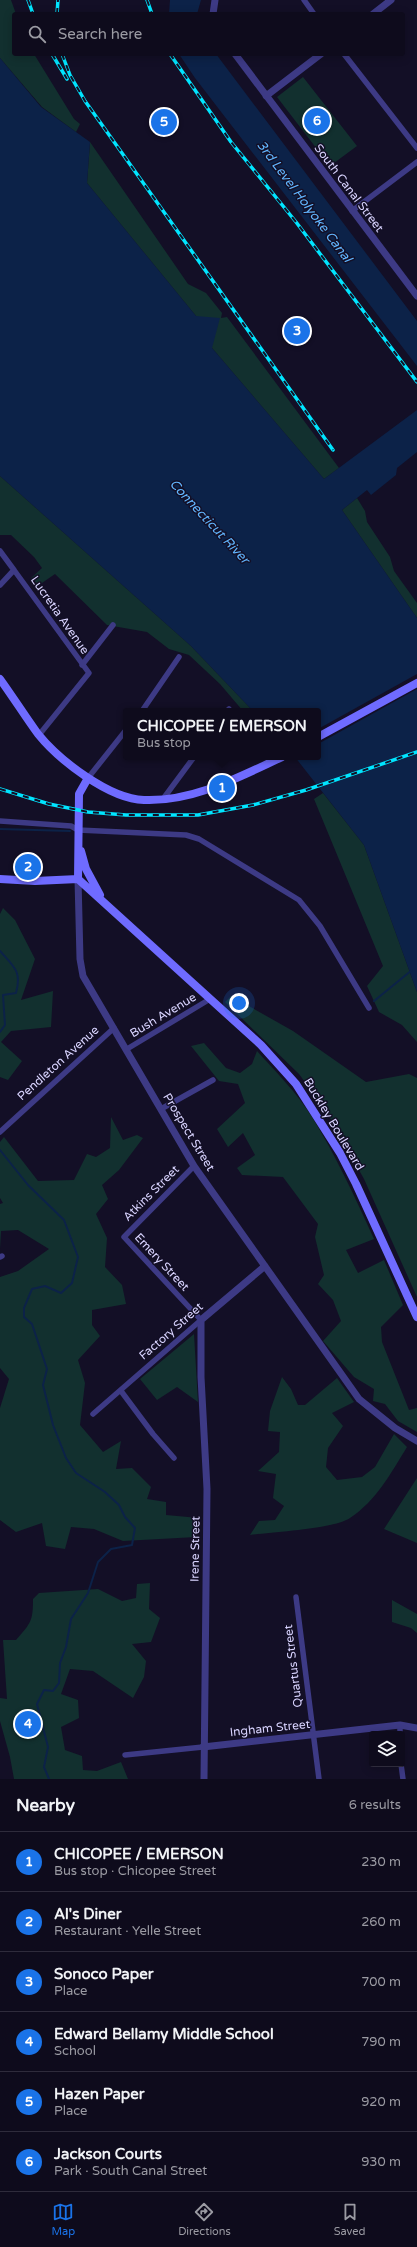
<!DOCTYPE html>
<html lang="en">
<head>
<meta charset="utf-8">
<style>
  :root { --surface:#0e0b1c; --page:#1c1929; --text:#f1f3f6; --muted:#9b9ba3; --line:#2e2b3b; --accent:#1a73e8 }
  body { margin:0; font-family:"Varela Round",sans-serif; background:var(--page); color:var(--text) }
  .controls { position:absolute; right:12px; bottom:12px; display:grid; overflow:hidden; border-radius:4px; box-shadow:0 2px 10px #0003 }
  .controls button { width:36px; height:36px; display:grid; place-items:center; padding:0; border:0; border-bottom:1px solid var(--line); background:var(--surface); color:var(--text); font:20px sans-serif }
  .you { position:absolute; left:239px; top:1003px; width:14px; height:14px; margin:-10px; border:3px solid #fff; border-radius:50%; background:#1a73e8; box-shadow:0 0 0 6px #1a73e833 }
  .badge { display:grid; place-items:center; width:26px; height:26px; border-radius:50%; background:var(--accent); color:#fff; font-size:13px; font-weight:700 }
  .pin { position:absolute; translate:-50% -50%; border:2px solid #fff; box-shadow:0 1px 4px #0006 }
  .popup { position:absolute; left:123px; top:708px; width:198px; height:52px; box-sizing:border-box; display:grid; place-content:center; border-radius:4px; background:var(--surface); filter:drop-shadow(0 1px 3px #0005); font-size:13px; white-space:nowrap; color:var(--muted) }
  .popup b { font-size:15px; color:var(--text) }
  .popup::after { content:''; position:absolute; left:50%; top:100%; margin-left:-8px; border:8px solid transparent; border-top-color:var(--surface) }
  .list { margin:0; padding:0; list-style:none }
  h2 { display:flex; justify-content:space-between; align-items:center; height:52px; margin:0; padding:0 16px; font-size:17px }
  h2 small { font-size:13px; font-weight:400; color:var(--muted) }
  .list li { display:grid; grid-template-columns:26px 1fr auto; gap:12px; align-items:center; box-sizing:border-box; height:60px; padding:0 16px; border-top:1px solid var(--line) }
  .list b { display:block; font-size:15px; white-space:nowrap }
  .list p { margin:0; font-size:13px; white-space:nowrap; color:var(--muted) }
  .list em { font-size:13px; font-style:normal; color:var(--muted) }
  .icon { flex:none; width:22px; height:22px; fill:none; stroke:currentColor; stroke-width:2; stroke-linecap:round; stroke-linejoin:round }
  .map { position:relative; flex:none; width:417px; height:1779px; overflow:hidden }
  .search { position:absolute; background:var(--surface); box-shadow:0 2px 10px #0003; left:12px; right:12px; top:12px; height:44px; display:flex; align-items:center; gap:10px; box-sizing:border-box; padding:0 14px; border-radius:4px; color:var(--muted); font-size:15px }
  .sheet { height:412px; background:var(--surface) }
  nav { display:flex; justify-content:space-around; align-items:center; box-sizing:border-box; height:56px; border-top:1px solid var(--line); background:var(--surface); font-size:11px; color:var(--muted) }
  nav a { display:grid; justify-items:center; gap:2px }
  nav .on { color:var(--accent) }
  .map>svg:first-child { display:block }
  .green { fill:#12302f }
  .water { fill:#0c2248 }
  .pier { fill:#130f26 }
  .lines { fill:none; stroke-linecap:round; stroke-linejoin:round }
  .stream { stroke:#0c2248; stroke-width:2 }
  .minor { stroke:#3d3a85; stroke-width:5.5 }
  .tertiary { stroke:#3d3a85; stroke-width:7 }
  .secondary { stroke:#6f6bff; stroke-width:8 }
  .rail-casing { stroke:#00e5ff; stroke-width:3.5 }
  .rail { stroke:#130f26; stroke-width:2; stroke-dasharray:6; stroke-linecap:butt }
  .labels { text-anchor:middle; stroke-width:3; stroke-linejoin:round; paint-order:stroke }
  .street-label { font-size:12px; fill:#d9d4ff; stroke:#130f26 }
  .water-label { font-size:13px; font-style:italic; fill:#62b6ff; stroke:#130f26 }
</style>
</head>
<body>
<div class="map">
<svg width="417" height="1779" viewBox="0 0 417 1779">
  <rect width="100%" height="100%" fill="#130f26"/>
  <!-- green -->
  <path class="green" d="M0,0H11L16,14H14V54H34L74,119L80,124L76,132L42,107L0,58Z
    M303,77L357,146L330,166L277,97Z
    M90,142L188,284L206,293L222,313L221,318L227,317L339,468L324,479L212,348L196,316L87,183Z
    M0,476L191,646L253,711H243L220,684L189,655L169,649L147,632L107,625L55,574L39,585L31,578L42,568L34,557L11,535H0Z
    M357,498L365,511L367,522L390,557L394,571L417,603V618L342,510Z
    M323,793L364,845L417,992V1042L402,1025L379,1012L367,986L383,966L314,799Z
    M3,908L15,920L35,959L21,1000L53,991L51,1027L11,1031L1,1042L22,1061L8,1080L0,1077V914Z
    M231,996L293,1031L366,1082L409,1074L417,1078V1297L364,1179L325,1109L299,1074L225,1002Z
    M204,1043L226,1068L240,1073L252,1064L257,1051C276,1072 297,1093 312,1117C336,1156 355,1197 374,1239L346,1250L358,1273L384,1260L403,1305L381,1327L382,1342L409,1410L417,1408V1432L398,1421L385,1404L373,1401L374,1389L354,1377L323,1341L341,1321L333,1300L318,1284L324,1275L315,1237L318,1224L283,1177L242,1175L237,1168L255,1155L243,1133L228,1147L217,1129L245,1103L238,1084L219,1081L191,1046Z
    M111,1117L123,1140L137,1135L143,1138L119,1170L102,1185L108,1199L96,1214L107,1238L105,1267L122,1285L126,1304L92,1310V1325L100,1336L78,1360L85,1383L80,1425L103,1452L121,1441L116,1469L132,1468L151,1487L147,1499L166,1502V1515L199,1518L196,1537L123,1541L94,1529L71,1527L65,1549L46,1546L42,1523L16,1532L0,1520V1408L9,1379L0,1368V1277L18,1271L49,1249L18,1230L1,1231L0,1249V1204L3,1203L0,1198V1142L4,1137L38,1181L74,1180L87,1154L96,1157L110,1148Z
    M194,1334L198,1402L177,1387L157,1400L140,1379Z
    M282,1377L291,1389L298,1405H305L337,1378L354,1402L332,1413L343,1426L328,1448L326,1467L337,1480L362,1477L375,1467L394,1434L407,1447C391,1473 376,1501 350,1518C334,1529 272,1532 250,1535L259,1521L275,1520L284,1506L273,1498L276,1474L258,1471L279,1452L280,1432L268,1431L270,1411Z
    M417,1478V1543L384,1529Z
    M150,1583L149,1609L160,1618L151,1642L132,1644L146,1661L144,1677L133,1698L93,1671L70,1669L61,1694L78,1700L79,1718L61,1727L65,1750L82,1756L83,1770L97,1771L121,1762L128,1779H14L10,1757L0,1721V1698L7,1699L3,1640H16C31,1623 33,1621 33,1599L39,1593L98,1589L122,1601L136,1598L137,1584Z
    M392,1600L417,1614V1633L411,1628L392,1622Z"/>
  <!-- water -->
  <path class="water" d="M170,0H201L197,14H169Z
    M179,54H216L417,321V366L195,78Z
    M0,58L41,107L90,142L87,183L196,316L220,318L212,348L324,479L417,410V452L397,468L396,475L371,495L367,490L342,510L417,618V992L364,845L295,757H318V711H253L191,646L0,476Z"/>
  <!-- pier -->
  <path class="pier" d="M417,674V689L318,744V729Z"/>
  <g class="lines">
    <!-- stream -->
    <path class="stream" d="M0,829L70,831
      M0,951C14,967 22,971 16,993L3,995L5,1025L0,1032
      M374,1001L412,970
      M0,1150L28,1185L64,1220L78,1257L72,1283L61,1293L45,1286L32,1289L24,1308V1317L32,1324L47,1369L43,1385L53,1425L66,1458L76,1473L105,1492L119,1505L125,1517L135,1528L132,1545L111,1549L98,1562L88,1593L71,1619L66,1647L60,1663L59,1683L53,1691L44,1690L37,1704L48,1747L44,1767L49,1779"/>
    <!-- minor -->
    <path class="minor" d="M304,0L314,14
      M344,54L417,148
      M352,211L417,162
      M0,551L14,570L0,585
      M14,570L89,673L39,735
      M82,665L113,625
      M142,711L179,657
      M227,711L229,709
      M88,778L126,730
      M163,799L194,757
      M0,821L71,826L78,830L186,835L199,839L299,900L320,926L369,1008
      M127,1049L210,999
      M161,1109L213,1080
      M0,1132L114,1028
      M0,1257L2,1256
      M121,1391L153,1434L174,1458
      M93,1414L201,1320L124,1237L194,1166
      M296,1597L319,1779
      M400,1725V1734
      M125,1755L203,1747
      M401,1764L403,1779"/>
    <!-- tertiary -->
    <path class="tertiary" d="M213,14L215,0
      M373,14L391,0
      M235,54L417,296
      M266,96L321,54
      M78,879L80,959L83,976L194,1166L359,1399L395,1428L417,1441
      M203,1747L400,1725L417,1728
      M204,1779L207,1489L201,1377V1320L265,1266"/>
    <!-- secondary -->
    <path class="secondary" d="M0,679C13,697 25,716 38,734C59,760 109,799 144,800C193,802 239,777 282,757
      M318,737L417,683
      M81,851L86,869L100,895
      M0,879L35,881L78,879
      M78,879L261,1045L296,1084L340,1153L356,1184L417,1317
      M78,879L79,794L88,778"/>
    <defs>
      <path id="rail" d="M28,0L33,14
        M147,0L152,14
        M57,14L58,0
        M52,54L67,79
        M62,54L70,75L85,101L333,450
        M170,54L231,142L296,222L417,382
        M0,789L49,804L88,812L126,815H198L253,805L306,790L417,752"/>
    </defs>
    <!-- rail casing -->
    <use href="#rail" class="rail-casing"/>
    <!-- rail -->
    <use href="#rail" class="rail"/>
  </g>
  <g class="labels">
    <!-- street labels -->
    <g class="street-label">
      <text transform="translate(349 188) rotate(53)" y="4">South Canal Street</text>
      <text transform="translate(60 615) rotate(55)" y="4">Lucretia Avenue</text>
      <text transform="translate(163 1015) rotate(-31)" y="4">Bush Avenue</text>
      <text transform="translate(58 1063) rotate(-42)" y="4">Pendleton Avenue</text>
      <text transform="translate(334 1124) rotate(59)" y="4">Buckley Boulevard</text>
      <text transform="translate(189 1132) rotate(59)" y="4">Prospect Street</text>
      <text transform="translate(151 1193) rotate(-45)" y="4">Atkins Street</text>
      <text transform="translate(162 1262) rotate(47)" y="4">Emery Street</text>
      <text transform="translate(171 1331) rotate(-41)" y="4">Factory Street</text>
      <text transform="translate(195 1549) rotate(-89)" y="4">Irene Street</text>
      <text transform="translate(293 1666) rotate(-97)" y="4">Quartus Street</text>
      <text transform="translate(270 1728) rotate(-6)" y="4">Ingham Street</text>
    </g>
    <!-- water labels -->
    <g class="water-label">
      <text transform="translate(305 201) rotate(53)" y="5">3rd Level Holyoke Canal</text>
      <text transform="translate(210 521) rotate(47)" y="5">Connecticut River</text>
    </g>
  </g>
</svg>
<div class="controls">
<button><svg class="icon" aria-label="layers" viewBox="0 0 24 24"><path d="M12 4l9 5-9 5-9-5zM3 14l9 5 9-5"/></svg></button>
</div>
<div class="you"></div>
<div class="pin badge" style="left:222px;top:788px">1</div>
<div class="popup"><b>CHICOPEE / EMERSON</b>Bus stop</div>
<div class="pin badge" style="left:28px;top:867px">2</div>
<div class="pin badge" style="left:297px;top:331px">3</div>
<div class="pin badge" style="left:28px;top:1724px">4</div>
<div class="pin badge" style="left:164px;top:122px">5</div>
<div class="pin badge" style="left:317px;top:121px">6</div>
<div class="search"><svg class="icon" aria-label="search" viewBox="0 0 24 24"><circle cx="10" cy="10" r="6"/><path d="M15 15l6 6"/></svg>Search here</div>
</div>
<section class="sheet">
<h2>Nearby<small>6 results</small></h2>
<ul class="list">
<li><span class="badge">1</span><div><b>CHICOPEE / EMERSON</b><p>Bus stop · Chicopee Street</p></div><em>230 m</em></li>
<li><span class="badge">2</span><div><b>Al's Diner</b><p>Restaurant · Yelle Street</p></div><em>260 m</em></li>
<li><span class="badge">3</span><div><b>Sonoco Paper</b><p>Place</p></div><em>700 m</em></li>
<li><span class="badge">4</span><div><b>Edward Bellamy Middle School</b><p>School</p></div><em>790 m</em></li>
<li><span class="badge">5</span><div><b>Hazen Paper</b><p>Place</p></div><em>920 m</em></li>
<li><span class="badge">6</span><div><b>Jackson Courts</b><p>Park · South Canal Street</p></div><em>930 m</em></li>
</ul>
</section>
<nav>
<a class="on"><svg class="icon" aria-label="map" viewBox="0 0 24 24"><path d="M3 6l6-2 6 2 6-2v14l-6 2-6-2-6 2zM9 4v14M15 6v14"/></svg>Map</a>
<a><svg class="icon" aria-label="directions" viewBox="0 0 24 24"><path d="M12 3l9 9-9 9-9-9zM9 14v-3h6M13 9l2 2-2 2"/></svg>Directions</a>
<a><svg class="icon" aria-label="saved" viewBox="0 0 24 24"><path d="M7 4h10v16l-5-4-5 4z"/></svg>Saved</a>
</nav>
</body>
</html>
